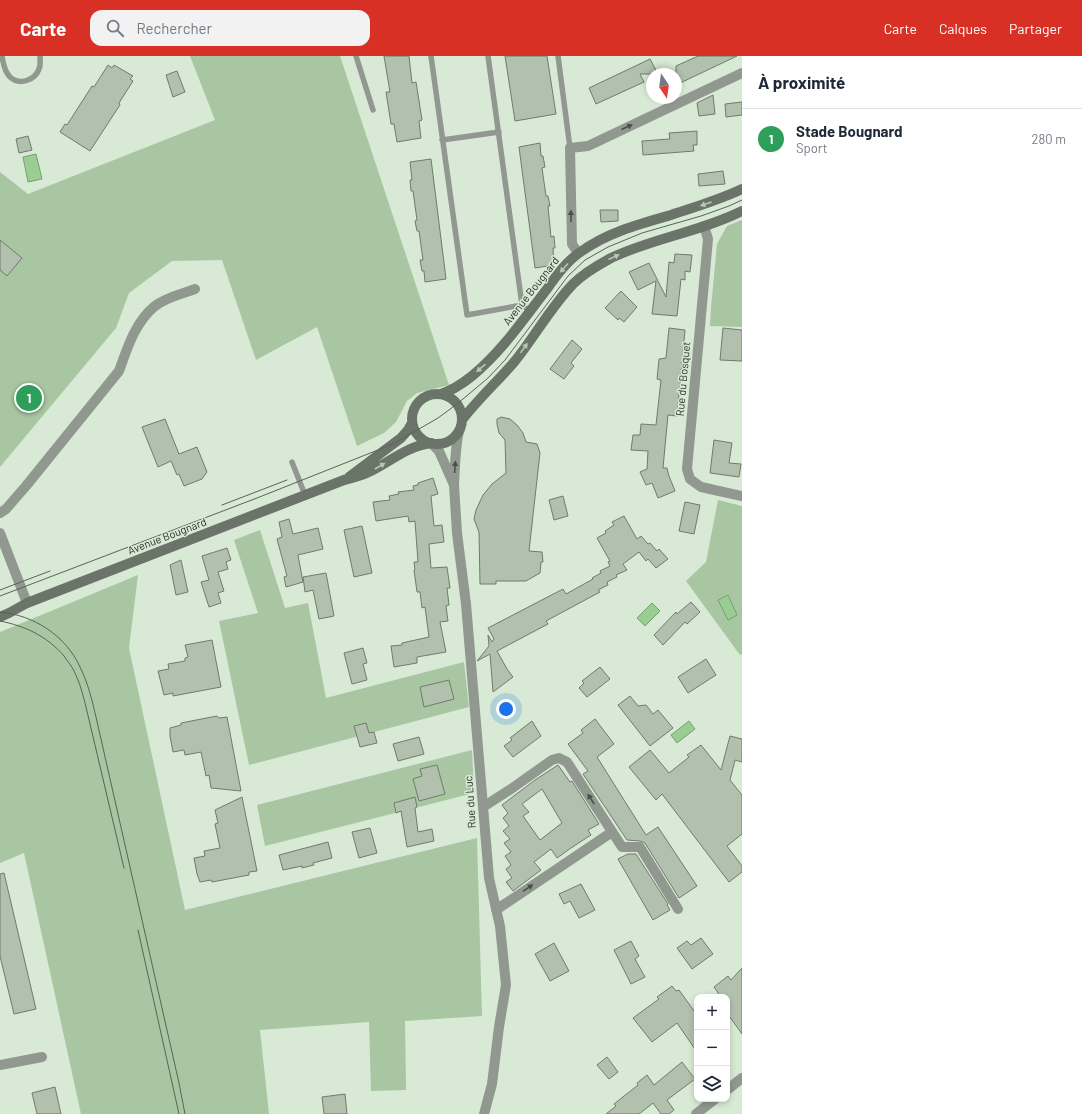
<!DOCTYPE html>
<html lang="fr">
<head>
<meta charset="utf-8">
<style>
  :root { --surface:#fff; --page:#f2f2f3; --text:#1f2937; --muted:#747a83; --line:#e0e1e3; --accent:#d93025 }
  body { margin:0; font-family:Barlow,sans-serif; background:var(--page); color:var(--text) }
  .controls { position:absolute; right:12px; bottom:12px; display:grid; overflow:hidden; border-radius:8px; box-shadow:0 2px 6px #0003 }
  .controls button { width:36px; height:36px; display:grid; place-items:center; padding:0; border:0; border-bottom:1px solid var(--line); background:var(--surface); color:var(--text); font:20px sans-serif }
  .compass { position:absolute; left:646px; top:12px; width:36px; height:36px; border-radius:50%; background:var(--surface); box-shadow:0 2px 6px #0003; rotate:167deg }
  .you { position:absolute; left:506px; top:653px; width:14px; height:14px; margin:-10px; border:3px solid #fff; border-radius:50%; background:#1a73e8; box-shadow:0 0 0 6px #1a73e833 }
  .badge { display:grid; place-items:center; width:26px; height:26px; border-radius:50%; background:var(--accent); color:#fff; font-size:13px; font-weight:700 }
  .pin { position:absolute; translate:-50% -50%; border:2px solid #fff; box-shadow:0 1px 4px #0006 }
  .list { margin:0; padding:0; list-style:none }
  h2 { display:flex; justify-content:space-between; align-items:center; height:52px; margin:0; padding:0 16px; font-size:17px }
  h2 small { font-size:13px; font-weight:400; color:var(--muted) }
  .list li { display:grid; grid-template-columns:26px 1fr auto; gap:12px; align-items:center; box-sizing:border-box; height:60px; padding:0 16px; border-top:1px solid var(--line) }
  .list b { display:block; font-size:15px; white-space:nowrap }
  .list p { margin:0; font-size:13px; white-space:nowrap; color:var(--muted) }
  .list em { font-size:13px; font-style:normal; color:var(--muted) }
  .icon { flex:none; width:22px; height:22px; fill:none; stroke:currentColor; stroke-width:2; stroke-linecap:round; stroke-linejoin:round }
  .map { position:relative; flex:none; width:742px; height:1058px; overflow:hidden }
  header { display:flex; align-items:center; gap:24px; box-sizing:border-box; height:56px; padding:0 20px; background:var(--accent); color:#fff }
  header strong { font-size:19px }
  nav { display:flex; gap:22px; margin-inline-start:auto; font-size:14px }
  .search { width:280px; height:36px; background:var(--page); display:flex; align-items:center; gap:10px; box-sizing:border-box; padding:0 14px; border-radius:12px; color:var(--muted); font-size:15px }
  main { display:flex }
  aside { flex:1; background:var(--surface) }
  .map>svg:first-child { display:block }
  .green { fill:#a8c6a2 }
  .water { fill:#9acd92; stroke:#799e73 }
  .building { fill:#b1c1ae; stroke:#6e7d6b; fill-rule:evenodd }
  .lines { fill:none; stroke-linecap:round; stroke-linejoin:round }
  .service { stroke:#919890; stroke-width:5.5 }
  .minor { stroke:#919890; stroke-width:10 }
  .secondary { stroke:#6a7469; stroke-width:10 }
  .tram { stroke:#5a6358; stroke-width:1 }
  .oneway { fill:#4a5049 }
  .oneway2 { fill:#b7c6b5 }
  .labels { text-anchor:middle; stroke-width:3; stroke-linejoin:round; paint-order:stroke }
  .street-label { font-size:11px; fill:#2b312a; stroke:#d8e9d5 }
</style>
</head>
<body>
<header>
<strong>Carte</strong>
<div class="search"><svg class="icon" aria-label="search" viewBox="0 0 24 24"><circle cx="10" cy="10" r="6"/><path d="M15 15l6 6"/></svg>Rechercher</div>
<nav><a>Carte</a><a>Calques</a><a>Partager</a></nav>
</header>
<main>
<div class="map">
<svg width="742" height="1058" viewBox="0 0 742 1058">
  <rect width="100%" height="100%" fill="#d8e9d5"/>
  <!-- green -->
  <path class="green" d="M190,0H340L449,329L417,337L407,345L396,366L384,377L357,390L317,271L256,304L222,204L172,205L129,237L116,272L0,411V116L28,138L215,64Z
    M742,164V271L710,270L711,252L717,188L727,170Z
    M718,444L742,450V598L740,599L686,525L706,506Z
    M260,474L285,552L308,547L326,642L464,606L469,651L249,709L219,565L258,557L234,484Z
    M138,519L129,592L185,854L477,782L482,960L405,965L406,1034L371,1035L369,966L260,974L269,1058H81L24,797L0,807V576Z
    M472,694L474,737L265,790L257,749Z"/>
  <!-- water -->
  <path class="water" d="M36,98L42,123L28,126L23,101Z
    M728,539L737,559L728,564L718,544Z
    M652,547L660,555L645,570L637,562Z
    M689,665L695,673L677,687L671,679Z"/>
  <!-- building -->
  <path class="building" d="M384,0H409L412,27L416,26L422,64L419,65L421,82L397,86L394,68H391L386,36H390Z
    M505,0H547L556,58L515,65Z
    M698,0H737L676,29V10Z
    M650,3L658,18H640L644,26L596,48L589,32Z
    M108,9L112,12L114,9L133,20L130,23L133,25L119,47L120,49L114,58L90,95L60,76L65,68L67,69L92,30L94,31Z
    M177,15L185,36L173,41L166,19Z
    M713,39L715,58L699,60L697,47Z
    M742,46V59L726,61L725,48Z
    M697,75V89H693L694,95L643,99L642,85L670,83L669,77Z
    M28,80L32,94L19,97L16,83Z
    M540,87L541,100H543L545,111L542,112L546,140H548L550,150H548L551,181L554,180L555,192H553L554,209L535,212L519,91Z
    M431,103L446,223L425,226L424,215H422L420,204H423L419,175H417L415,165L417,164L413,135H411L410,124H412L410,106Z
    M723,115L725,128L699,130L698,118Z
    M600,154H618V165L601,166Z
    M0,184L22,202L7,220L0,214Z
    M675,198L692,199L690,216L685,215V224L681,223L677,260L652,258L656,225L638,234L629,216L649,207L666,241L669,206L674,207Z
    M621,235L637,251L624,266L619,262L618,264L605,252Z
    M669,272L685,274L677,360L668,359L663,412H667L669,420L675,435L658,442L652,427L646,429L640,416L647,413L648,395L631,394L633,379H640L641,368L656,369L661,324L657,323L659,303L666,302Z
    M723,272L742,274V305L720,304Z
    M572,284L582,293L571,307L574,310L564,323L550,313Z
    M501,361L510,363L517,369L523,377L526,386L537,388L540,397L529,495L542,496L543,506H541L540,517L526,525H496V528H480L479,476L474,463L476,454L483,439L492,428L506,417L505,384L499,377L497,368V363Z
    M165,363L179,398L197,391L207,416L202,423L184,430L179,418L177,419L171,405L158,411L142,371Z
    M714,384L732,387L729,407L741,408L739,421L710,417Z
    M433,422L438,438L431,440L434,470L442,469L444,486L429,488L431,512L447,511L450,532H447L449,549L446,550L448,565L440,566L446,596L417,601V607L394,611L391,590L402,589V587L429,581L425,551L422,552L420,536H417L414,514H415L414,506H418L415,465L409,466L408,460L376,465L373,446L390,444L389,440L399,438L398,436L414,434L413,430L418,429V427Z
    M563,440L568,460L554,464L549,444Z
    M685,446L700,449L694,478L679,475Z
    M624,460L637,483L641,480L648,488L650,487L657,495L659,493L668,503L656,512L648,503L646,505L639,496L623,508L627,514L616,519L617,521L607,526L608,529L598,534L600,536L546,565L548,568L497,595L507,613L513,621L493,636L490,598L477,605L489,590L488,579L492,586L494,583L488,572L563,533L566,538L593,523L592,522L601,517L600,515L610,510L608,506L610,505L597,482L606,477L605,475L614,469L612,466Z
    M289,463L293,478L318,472L323,493L298,499L303,526L286,531L284,521L287,520L277,483L282,481L279,466Z
    M362,470L372,517L354,521L344,474Z
    M227,492L231,504L226,506L228,513L218,516L224,535L218,537L221,547L209,551L201,526L209,524L202,500Z
    M181,504L188,536L176,539L170,509Z
    M326,517L334,560L319,563L313,534L305,536L303,521Z
    M691,546L700,556L687,568L685,566L663,589L654,579L676,556L677,558Z
    M212,584L221,631L173,640V637L164,639L158,615L169,613L168,608L185,605V602L188,601L185,589Z
    M363,592L367,607L363,608L367,624L352,628L344,597Z
    M706,603L716,619L688,637L678,621Z
    M600,611L610,623L587,641L579,632L584,627L582,625Z
    M449,624L454,643L424,651L420,631Z
    M630,640L638,650L646,649L653,658L658,654L673,672L650,690L618,649Z
    M217,660L219,662L227,661L241,735L211,732L209,719L206,720L201,696L185,699L184,694L173,696L170,680V672L181,669V667Z
    M595,663L614,688L597,701L646,779L658,771L697,830L679,842L645,787L640,785L627,784L583,718L588,715L568,688L583,677L581,674Z
    M532,665L541,680L513,701L504,690L512,684L510,682Z
    M366,667L369,677L374,676L377,687L360,691L354,670Z
    M730,680L742,683V706L735,704L730,724L742,739V778L727,790L742,810V816L729,826L662,738L656,744L629,711L650,694L669,717L689,701L687,699L701,689L721,714Z
    M419,681L424,698L398,705L393,688Z
    M437,709L445,738L419,745L413,723L422,720L420,713Z
    M558,709L570,726L572,725L599,768L588,774L591,779L571,792L557,802L551,793L534,806L541,814L513,835L506,826L512,822L506,813L511,809L505,800L511,796L504,787L510,783L503,775L509,770L503,762L508,757L502,749L535,724ZM542,733L562,767L540,784L523,760L529,756L522,748Z
    M242,741L257,815L249,816V819L212,826L211,824L200,826L197,818L194,802L205,800L204,795L220,792L215,768L218,767L215,754Z
    M415,741L417,751L415,752L418,776L432,773L434,785L407,791L401,755L396,757L394,747Z
    M370,772L377,797L359,802L352,776Z
    M328,786L332,802L313,807L314,809L302,812V810L283,814L279,799Z
    M628,798H636L668,848L667,849L670,854L653,864L618,803Z
    M4,817L36,953L14,958L0,900V818Z
    M581,828L595,854L579,862L570,845L564,848L559,838Z
    M701,882L713,898L692,913L677,892L687,885L691,889Z
    M631,885L639,900L635,903L645,921L631,928L614,894Z
    M554,887L569,915L550,925L535,898Z
    M742,912V978L727,957V941H721L714,931L728,920L731,924Z
    M672,930L676,935L679,934L697,959V996L677,967L652,986L633,962L659,943L657,941Z
    M607,1001L618,1016L609,1023L597,1009Z
    M682,1006L695,1023L667,1044L674,1054L669,1058H661L653,1047L639,1058H606L616,1050L614,1048L638,1029L637,1027L647,1019L654,1029Z
    M55,1031L61,1058H37L32,1037Z
    M345,1038L347,1058H324L322,1041Z"/>
  <g class="lines">
    <!-- service -->
    <path class="service" d="M2,0C3,7 5,16 10,21C20,30 35,24 39,13C41,9 40,4 40,0
      M356,0L373,54
      M431,0L467,259L522,249
      M488,0L522,249L530,255
      M558,0L570,92
      M442,84L499,76
      M292,406L305,439"/>
    <!-- minor -->
    <path class="minor" d="M704,170L708,183L687,413L690,423L701,431L742,440
      M578,197L572,188L570,92L588,90L742,17
      M431,387L439,395L454,429C455,411 455,392 459,375
      M454,429L457,477L466,548L489,822L500,870L506,929L499,971L492,1028L484,1058
      M0,457L6,453L26,430L119,315C127,293 135,266 155,250C166,241 182,238 195,233
      M0,477L27,547
      M483,751L511,733L552,704L559,702L567,706L622,791H640L678,853
      M496,854L612,776
      M0,1009L42,1001
      M727,1034L742,1022
      M696,1058L715,1043"/>
    <!-- secondary -->
    <path class="secondary" d="M441,338C453,334 462,328 472,320C502,295 523,264 547,233C556,220 566,206 579,197C606,177 639,168 671,159C695,151 719,144 742,133
      M412 363a25 25 0 1 1 50 0a25 25 0 1 1-50 0Z
      M462,364C478,343 498,325 515,305C535,280 551,251 573,228C584,217 598,209 611,202C653,182 700,176 742,155
      M349,421L401,382L408,374L412,367
      M0,561L9,557L27,547L344,424C353,422 362,420 371,415C391,405 408,390 431,387"/>
    <!-- tram -->
    <path class="tram" d="M222,449L287,424
      M0,534L50,515
      M0,540L257,442L393,388L438,362L457,348L488,322L505,304L568,220L585,204L608,191L642,177L701,160L729,150L742,144
      M0,556C34,559 66,580 80,611C88,627 92,644 96,661L179,1027L185,1058
      M0,565C25,570 47,580 64,600C67,605 72,610 74,615C80,627 83,639 86,651L124,812
      M138,874L179,1058"/>
  </g>
  <!-- one-way arrows -->
  <defs><path id="oneway-solid" d="M-6-.8H1V-3.2L6.5 0L1 3.2V.8H-6Z"/></defs>
  <g class="oneway">
    <use href="#oneway-solid" transform="translate(627 71) rotate(-25)"/>
    <use href="#oneway-solid" transform="translate(571 160) rotate(-91)"/>
    <use href="#oneway-solid" transform="translate(455 411) rotate(-86)"/>
    <use href="#oneway-solid" transform="translate(591 743) rotate(-123)"/>
    <use href="#oneway-solid" transform="translate(528 832) rotate(-34)"/>
  </g>
  <g class="oneway2">
    <use href="#oneway-solid" transform="translate(706 148) rotate(161)"/>
    <use href="#oneway-solid" transform="translate(614 201) rotate(-24)"/>
    <use href="#oneway-solid" transform="translate(564 212) rotate(132)"/>
    <use href="#oneway-solid" transform="translate(524 292) rotate(-54)"/>
    <use href="#oneway-solid" transform="translate(481 312) rotate(139)"/>
    <use href="#oneway-solid" transform="translate(380 410) rotate(-30)"/>
  </g>
  <g class="labels">
    <!-- street labels -->
    <g class="street-label">
      <text transform="translate(531 235) rotate(-52)" y="4">Avenue Bougnard</text>
      <text transform="translate(683 323) rotate(-85)" y="4">Rue du Bosquet</text>
      <text transform="translate(167 480) rotate(-21)" y="4">Avenue Bougnard</text>
      <text transform="translate(470 746) rotate(-94)" y="4">Rue du Luc</text>
    </g>
  </g>
</svg>
<div class="controls">
<button>+</button>
<button>−</button>
<button><svg class="icon" aria-label="layers" viewBox="0 0 24 24"><path d="M12 4l9 5-9 5-9-5zM3 14l9 5 9-5"/></svg></button>
</div>
<svg class="compass" viewBox="-18 -18 36 36"><path d="M0-13l5 13h-10z" fill="#e53935"/><path d="M0 13l5-13h-10z" fill="#747a83"/></svg>
<div class="you"></div>
<div class="pin badge" style="left:29px;top:342px;background:#2e9e5b">1</div>
</div>
<aside>
<h2>À proximité<small></small></h2>
<ul class="list">
<li><span class="badge" style="background:#2e9e5b">1</span><div><b>Stade Bougnard</b><p>Sport</p></div><em>280 m</em></li>
</ul>
</aside>
</main>
</body>
</html>
